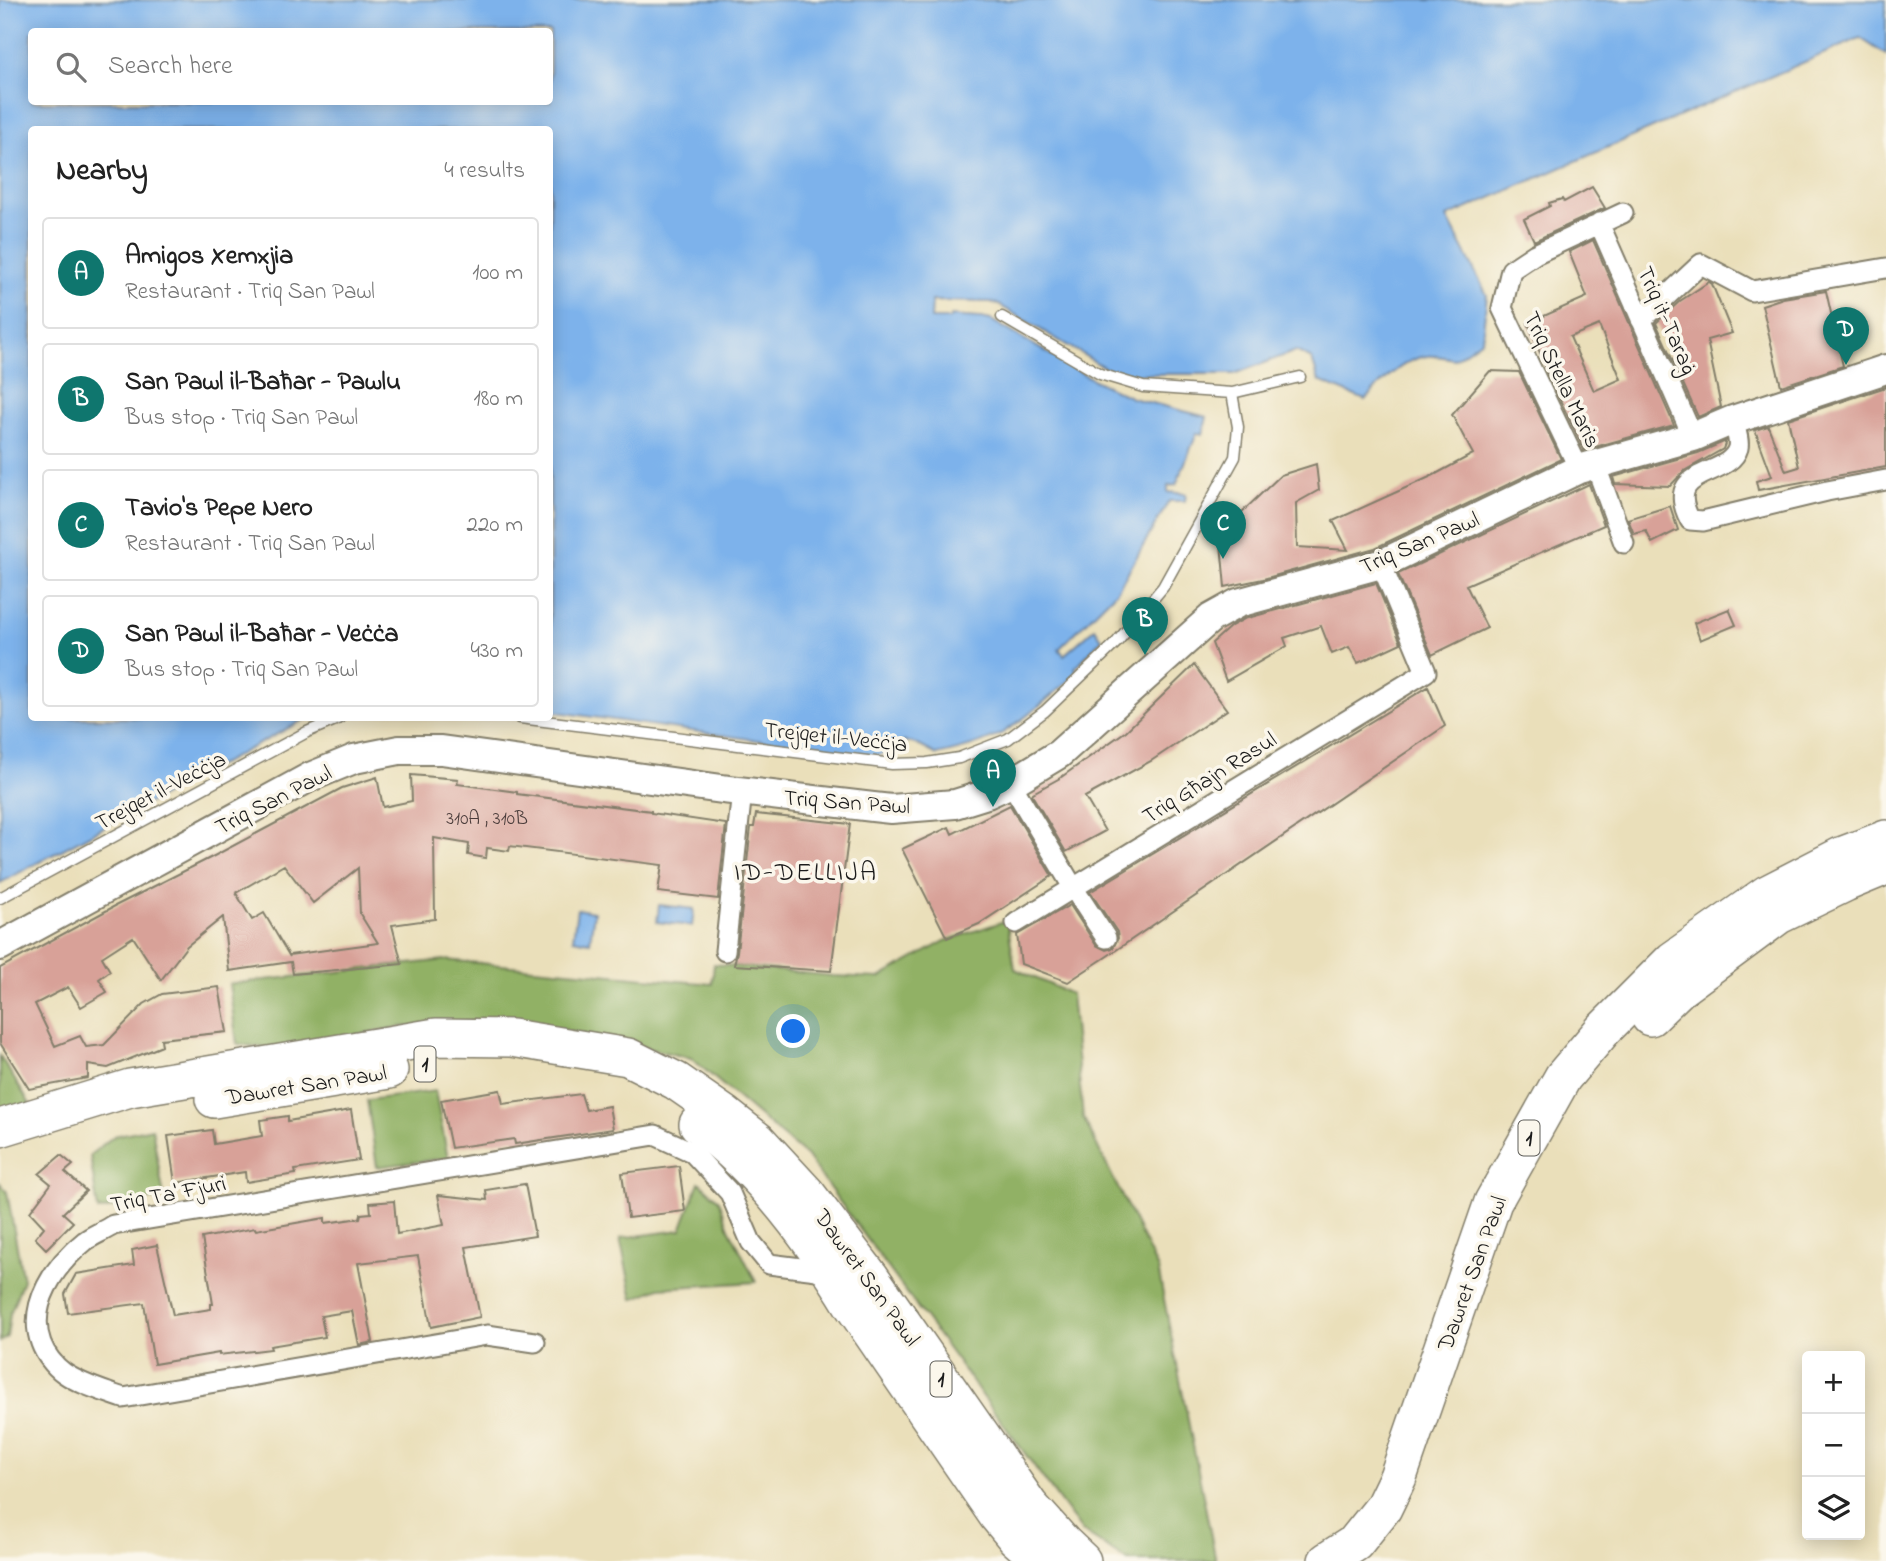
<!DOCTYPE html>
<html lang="en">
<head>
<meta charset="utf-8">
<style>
  :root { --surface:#fff; --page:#f6f6f6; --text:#222; --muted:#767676; --line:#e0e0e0; --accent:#0f766e }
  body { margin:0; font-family:"Indie Flower",sans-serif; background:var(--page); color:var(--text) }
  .controls { position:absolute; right:21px; bottom:21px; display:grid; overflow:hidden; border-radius:7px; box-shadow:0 4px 18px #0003 }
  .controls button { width:63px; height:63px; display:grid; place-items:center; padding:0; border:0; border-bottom:2px solid var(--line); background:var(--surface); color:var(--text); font:35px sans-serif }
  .you { position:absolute; left:794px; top:1032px; width:24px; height:24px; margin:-18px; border:5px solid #fff; border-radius:50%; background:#1a73e8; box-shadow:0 0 0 10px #1a73e833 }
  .badge { display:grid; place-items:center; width:46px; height:46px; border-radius:50%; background:var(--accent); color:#fff; font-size:23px; font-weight:700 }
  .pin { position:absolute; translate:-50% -58px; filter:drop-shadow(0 2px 4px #0008) }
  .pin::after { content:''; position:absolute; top:37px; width:24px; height:21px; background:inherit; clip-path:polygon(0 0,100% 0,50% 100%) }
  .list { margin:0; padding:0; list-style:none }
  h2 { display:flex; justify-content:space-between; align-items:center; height:91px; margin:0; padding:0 28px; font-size:30px }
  h2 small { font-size:23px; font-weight:400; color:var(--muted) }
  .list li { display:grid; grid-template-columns:46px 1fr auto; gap:21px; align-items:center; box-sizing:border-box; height:112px; margin:0 14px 14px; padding:0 14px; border:2px solid var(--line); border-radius:7px }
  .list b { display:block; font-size:26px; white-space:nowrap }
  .list p { margin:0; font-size:23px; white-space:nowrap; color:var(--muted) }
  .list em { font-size:23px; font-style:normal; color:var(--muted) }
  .icon { flex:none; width:38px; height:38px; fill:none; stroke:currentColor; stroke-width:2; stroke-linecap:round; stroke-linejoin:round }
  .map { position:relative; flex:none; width:1886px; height:1561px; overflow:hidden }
  .search { position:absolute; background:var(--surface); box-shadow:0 4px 18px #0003; left:28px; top:28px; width:525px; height:77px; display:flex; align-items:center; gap:18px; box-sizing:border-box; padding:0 24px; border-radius:7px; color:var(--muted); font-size:26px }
  .panel { position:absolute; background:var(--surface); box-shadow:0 4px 18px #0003; left:28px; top:126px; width:525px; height:595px; border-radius:7px }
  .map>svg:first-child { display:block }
  .forest { fill:#91b165; stroke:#566640; stroke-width:2 }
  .water { fill:#7db2eb; stroke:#4c6784; stroke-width:2; fill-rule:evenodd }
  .building { fill:#d8a198; fill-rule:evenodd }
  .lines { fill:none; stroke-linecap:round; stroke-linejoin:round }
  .lane-casing { stroke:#837e6b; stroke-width:13 }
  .street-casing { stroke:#837e6b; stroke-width:23 }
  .secondary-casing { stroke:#837e6b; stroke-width:32 }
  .highway-casing { stroke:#837e6b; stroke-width:40 }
  .lane { stroke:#fff; stroke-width:10 }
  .street { stroke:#fff; stroke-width:19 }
  .secondary { stroke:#fff; stroke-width:28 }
  .highway { stroke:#fff; stroke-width:37 }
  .labels { text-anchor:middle; stroke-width:7; stroke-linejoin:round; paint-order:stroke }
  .number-label { font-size:19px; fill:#4b3d3b }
  .shield { fill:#fbf7ec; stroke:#5f5e5a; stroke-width:2 }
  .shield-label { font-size:21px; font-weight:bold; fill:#1c1c1c }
  .street-label { font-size:23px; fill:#1c1c1c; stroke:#fbf7ec }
  .quarter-label { font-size:26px; letter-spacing:2px; fill:#1c1c1c; stroke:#fbf7ec }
</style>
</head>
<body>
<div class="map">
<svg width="1886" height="1561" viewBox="0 0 1886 1561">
  <rect width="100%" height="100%" fill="#fbf7ec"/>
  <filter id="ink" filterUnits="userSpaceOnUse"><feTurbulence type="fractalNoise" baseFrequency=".0143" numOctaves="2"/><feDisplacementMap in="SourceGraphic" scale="14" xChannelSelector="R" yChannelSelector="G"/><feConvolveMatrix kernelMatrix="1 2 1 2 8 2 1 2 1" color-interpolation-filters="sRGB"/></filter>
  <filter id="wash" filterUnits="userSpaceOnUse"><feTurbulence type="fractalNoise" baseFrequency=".00686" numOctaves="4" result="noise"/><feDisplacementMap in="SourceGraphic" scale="28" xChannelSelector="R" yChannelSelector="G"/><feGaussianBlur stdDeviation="1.57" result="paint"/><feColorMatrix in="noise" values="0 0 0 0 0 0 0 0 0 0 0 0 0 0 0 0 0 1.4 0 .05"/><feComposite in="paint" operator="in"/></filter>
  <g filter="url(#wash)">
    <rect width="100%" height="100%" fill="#eadfba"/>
    <!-- forest -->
    <path class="forest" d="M1007,920L1015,969L1071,994L1083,1117L1158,1269L1216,1561H1128L1082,1531L806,1156L691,1058L511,1019L400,1027L277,1049L237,1044L229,984L445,960L712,984L714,964L833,976L879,978L945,941Z
      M0,1056L30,1104L0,1119Z
      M435,1091L448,1158L377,1167L367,1100Z
      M152,1128L164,1197L98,1211L90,1155L114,1136Z
      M699,1182L719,1200L729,1228L756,1282L659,1288L633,1299L620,1238L681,1230Z
      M0,1183L7,1192L23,1280L10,1314L7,1337L0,1342Z"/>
    <!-- water -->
    <path class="water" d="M0,0H1886V55L1860,38L1447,217L1487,295L1482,340L1455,359C1446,358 1436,355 1427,356C1404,358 1380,384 1365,400L1319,381L1312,359L1296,351L1234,374H1125L1109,370L999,305L991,302L932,301L931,319H950V316L981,318L991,320L1094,380L1132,398L1207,417L1203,434L1197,433L1176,485L1168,486V492L1186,494L1185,501H1169L1117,591L1059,649L1064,655L1095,628L1102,639L1075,668L1078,673C1054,693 1031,715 1004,732C984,744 959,750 937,755C905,738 906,736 877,757L550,711V130H32V718H307L0,883ZM32,32H550V102H32Z
      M659,905L694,909L692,926L657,922Z
      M577,909L594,912L590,942L573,939Z"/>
    <g id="blocks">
      <!-- building -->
      <path class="building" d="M1592,187L1605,208L1534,241L1524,219L1550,206L1549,203L1562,199L1564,202Z
        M1593,240L1674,425L1584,450L1547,373H1548L1528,323L1587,297L1569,252ZM1599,325L1621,379L1594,391L1570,337Z
        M1709,282L1712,284L1732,333L1707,340L1721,407L1698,417L1656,323L1680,301Z
        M1826,291L1843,366L1781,386L1762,305L1783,298Z
        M1490,371L1519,372L1561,459L1375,548L1263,579L1225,587L1220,533L1281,475L1316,464L1319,490L1296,503L1297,547L1348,550L1333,521L1434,475L1473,454L1452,415Z
        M1886,387V467L1758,490L1756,481L1772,476L1755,430L1768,426L1786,471L1799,467L1788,419Z
        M1726,441L1723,449L1684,471L1670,486L1615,484L1613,477L1698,453Z
        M1589,484L1604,525L1466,585L1487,628L1432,655L1398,574Z
        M1670,506L1678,530L1652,543L1646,531L1634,534L1628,519Z
        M1376,583L1401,643L1358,663L1349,647L1332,654L1321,626L1284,638L1287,646L1226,681L1212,643L1231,626L1244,619Z
        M1729,609L1736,625L1700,640L1694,623Z
        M1194,665L1227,710L1151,761L1085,797L1105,831L1066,852L1032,795L1033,793L1060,778L1126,731Z
        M1428,687L1445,726L1106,957L1068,982L1021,964L1017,935L1070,905L1096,945L1106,950L1113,948L1118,938L1117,932L1090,892Z
        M411,775L458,779L457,784L517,792V794L651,811V813L726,824L718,899L658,892L662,865L510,846L509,851L487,848L486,858L468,855L469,844L434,838L435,919L392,925L402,964L293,974L291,962L229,971L223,917L187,946L161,980L133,937L102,957L110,971L99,979L107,992L81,1007L68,987L35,1004L55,1046L80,1036L86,1047L104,1045L144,1004L162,994L219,987L227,1032L161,1039L162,1046L108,1068L88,1065V1078L29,1089L0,1043V968L115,906L214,856L342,788L377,777L383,807L412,801ZM284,865L313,903L358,868L360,914L378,943L289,955L290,957L264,913L252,920L236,893Z
        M1010,805L1052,876L979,924L947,938L902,849L949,827L952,834Z
        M756,814L850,824L831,971L734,965L737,952L751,827H754Z
        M500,1090L503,1104L581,1094L586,1110L609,1106L613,1129L515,1144L514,1139L451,1148L441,1100Z
        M351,1110L359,1160L295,1170L296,1174L246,1182L245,1172L175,1183L168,1136L212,1130L214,1144L262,1136L260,1120L288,1116V1121Z
        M61,1155L73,1165L65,1172L86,1191L63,1213L73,1222L46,1249L35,1238L44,1227L30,1212L51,1184L39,1174Z
        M679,1166L685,1211L628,1218L622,1173Z
        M525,1184L535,1236L466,1247L480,1317L431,1327L418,1256L358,1263L373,1342L359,1345L352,1311L321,1316L325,1337L270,1346L271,1349L219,1355V1353L154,1364L144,1303L68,1313L65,1294L76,1274L134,1265L132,1250L157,1245L173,1315L211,1309V1304H213L202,1238L255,1228L256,1230L325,1218V1223L360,1218L361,1214L371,1213L370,1203L394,1201L397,1234L444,1225L438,1195L487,1200L486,1190Z"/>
    </g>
  </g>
  <g filter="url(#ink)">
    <use href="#blocks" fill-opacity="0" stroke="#837e6b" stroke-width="2"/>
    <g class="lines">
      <defs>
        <path id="lane" d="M1002,317L1100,374L1143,387L1232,393L1300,377
          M520,718L892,764L927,763L959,758L1008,739L1045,711L1117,642L1163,587L1235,457L1238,427L1232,393
          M0,898L307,732L340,718"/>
        <path id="street" d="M1599,223L1693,437
          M1641,320L1701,264L1752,291L1886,268
          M1733,420C1735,429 1740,439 1738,448C1729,479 1662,466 1690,520L1703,521L1827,491L1886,480
          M1595,464L1624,543
          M1579,469L1502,308L1511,270L1535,254L1623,213
          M1011,783L1074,889L1106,938
          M1016,923L1426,672L1381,564
          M725,951L742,791
          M535,1342L487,1335L123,1398C104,1391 81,1385 64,1373C54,1366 45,1354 41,1343C27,1305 55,1265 85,1241C93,1235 104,1231 113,1225L655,1135L692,1152L730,1193L751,1242L769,1264L833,1272"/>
        <path id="secondary" d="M0,946L310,777L354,759L399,750H441L722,789L873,807L891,809L955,804L987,794L1011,783L1059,754L1211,618L1238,603L1381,564L1579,469L1693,437L1733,420L1886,369"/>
        <path id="highway" d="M1650,1017L1679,989L1779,915L1845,883L1886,866
          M214,1099L389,1070
          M698,1124C763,1171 813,1240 854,1307L997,1515L1016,1538L1042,1561
          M0,1128L130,1088L436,1037L512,1038L628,1057L676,1081L725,1115L758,1141L806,1193L871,1278L1029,1505L1064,1544L1082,1561
          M1327,1561L1355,1543L1383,1508L1398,1477L1493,1202L1563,1077L1603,1030L1673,960L1767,894L1841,856L1886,839"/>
      </defs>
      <!-- lane casing -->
      <use href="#lane" class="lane-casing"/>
      <!-- street casing -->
      <use href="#street" class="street-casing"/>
      <!-- secondary casing -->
      <use href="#secondary" class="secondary-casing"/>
      <!-- highway casing -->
      <use href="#highway" class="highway-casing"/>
      <!-- lane -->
      <use href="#lane" class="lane"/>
      <!-- street -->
      <use href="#street" class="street"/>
      <!-- secondary -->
      <use href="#secondary" class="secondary"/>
      <!-- highway -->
      <use href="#highway" class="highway"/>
    </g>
  </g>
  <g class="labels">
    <!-- number labels -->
    <g class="number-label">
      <text x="487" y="824">310A , 310B</text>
    </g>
    <!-- shield labels -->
    <g class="shield">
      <rect x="414.5" y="1046.5" width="21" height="35" rx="5"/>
      <rect x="1518.5" y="1120.5" width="21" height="35" rx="5"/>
      <rect x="930.5" y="1361.5" width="21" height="35" rx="5"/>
    </g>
    <g class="shield-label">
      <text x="425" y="1071">1</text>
      <text x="1529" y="1145">1</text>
      <text x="941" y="1386">1</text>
    </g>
    <!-- street labels -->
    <g class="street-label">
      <text transform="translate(1668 320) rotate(66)" y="8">Triq it-Taraġ</text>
      <text transform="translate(1563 379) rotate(64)" y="8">Triq Stella Maris</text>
      <text transform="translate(1419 542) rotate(-23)" y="8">Triq San Pawl</text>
      <text transform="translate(836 736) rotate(6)" y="8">Trejqet il-Veċċja</text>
      <text transform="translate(1209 777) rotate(-32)" y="8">Triq Għajn Rasul</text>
      <text transform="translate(160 790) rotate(-28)" y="8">Trejqet il-Veċċja</text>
      <text transform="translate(273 799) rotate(-27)" y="8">Triq San Pawl</text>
      <text transform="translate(847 801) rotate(4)" y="8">Triq San Pawl</text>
      <text transform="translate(306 1084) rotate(-9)" y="8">Dawret San Pawl</text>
      <text transform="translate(168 1193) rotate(-11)" y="8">Triq Ta' Fjuri</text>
      <text transform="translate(1471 1273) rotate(-70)" y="8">Dawret San Pawl</text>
      <text transform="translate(868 1277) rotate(54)" y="8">Dawret San Pawl</text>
    </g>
    <!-- quarter labels -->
    <g class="quarter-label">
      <text x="806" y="880">ID-DELLIJA</text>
    </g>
  </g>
</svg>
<div class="controls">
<button>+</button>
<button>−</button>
<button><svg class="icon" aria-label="layers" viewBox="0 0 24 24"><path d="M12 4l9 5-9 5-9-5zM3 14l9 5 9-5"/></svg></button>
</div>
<div class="you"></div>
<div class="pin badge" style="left:993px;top:807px">A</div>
<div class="pin badge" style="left:1145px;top:655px">B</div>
<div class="pin badge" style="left:1223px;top:559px">C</div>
<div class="pin badge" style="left:1846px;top:365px">D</div>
<div class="search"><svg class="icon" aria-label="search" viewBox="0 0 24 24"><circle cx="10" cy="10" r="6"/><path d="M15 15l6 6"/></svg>Search here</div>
<section class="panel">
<h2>Nearby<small>4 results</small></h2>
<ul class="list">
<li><span class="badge">A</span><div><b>Amigos Xemxjia</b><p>Restaurant · Triq San Pawl</p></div><em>100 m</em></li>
<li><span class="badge">B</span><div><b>San Pawl il-Baħar - Pawlu</b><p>Bus stop · Triq San Pawl</p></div><em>180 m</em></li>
<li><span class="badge">C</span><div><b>Tavio's Pepe Nero</b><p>Restaurant · Triq San Pawl</p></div><em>220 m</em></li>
<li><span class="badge">D</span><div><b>San Pawl il-Baħar - Veċċa</b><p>Bus stop · Triq San Pawl</p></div><em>430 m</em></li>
</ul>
</section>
</div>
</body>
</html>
